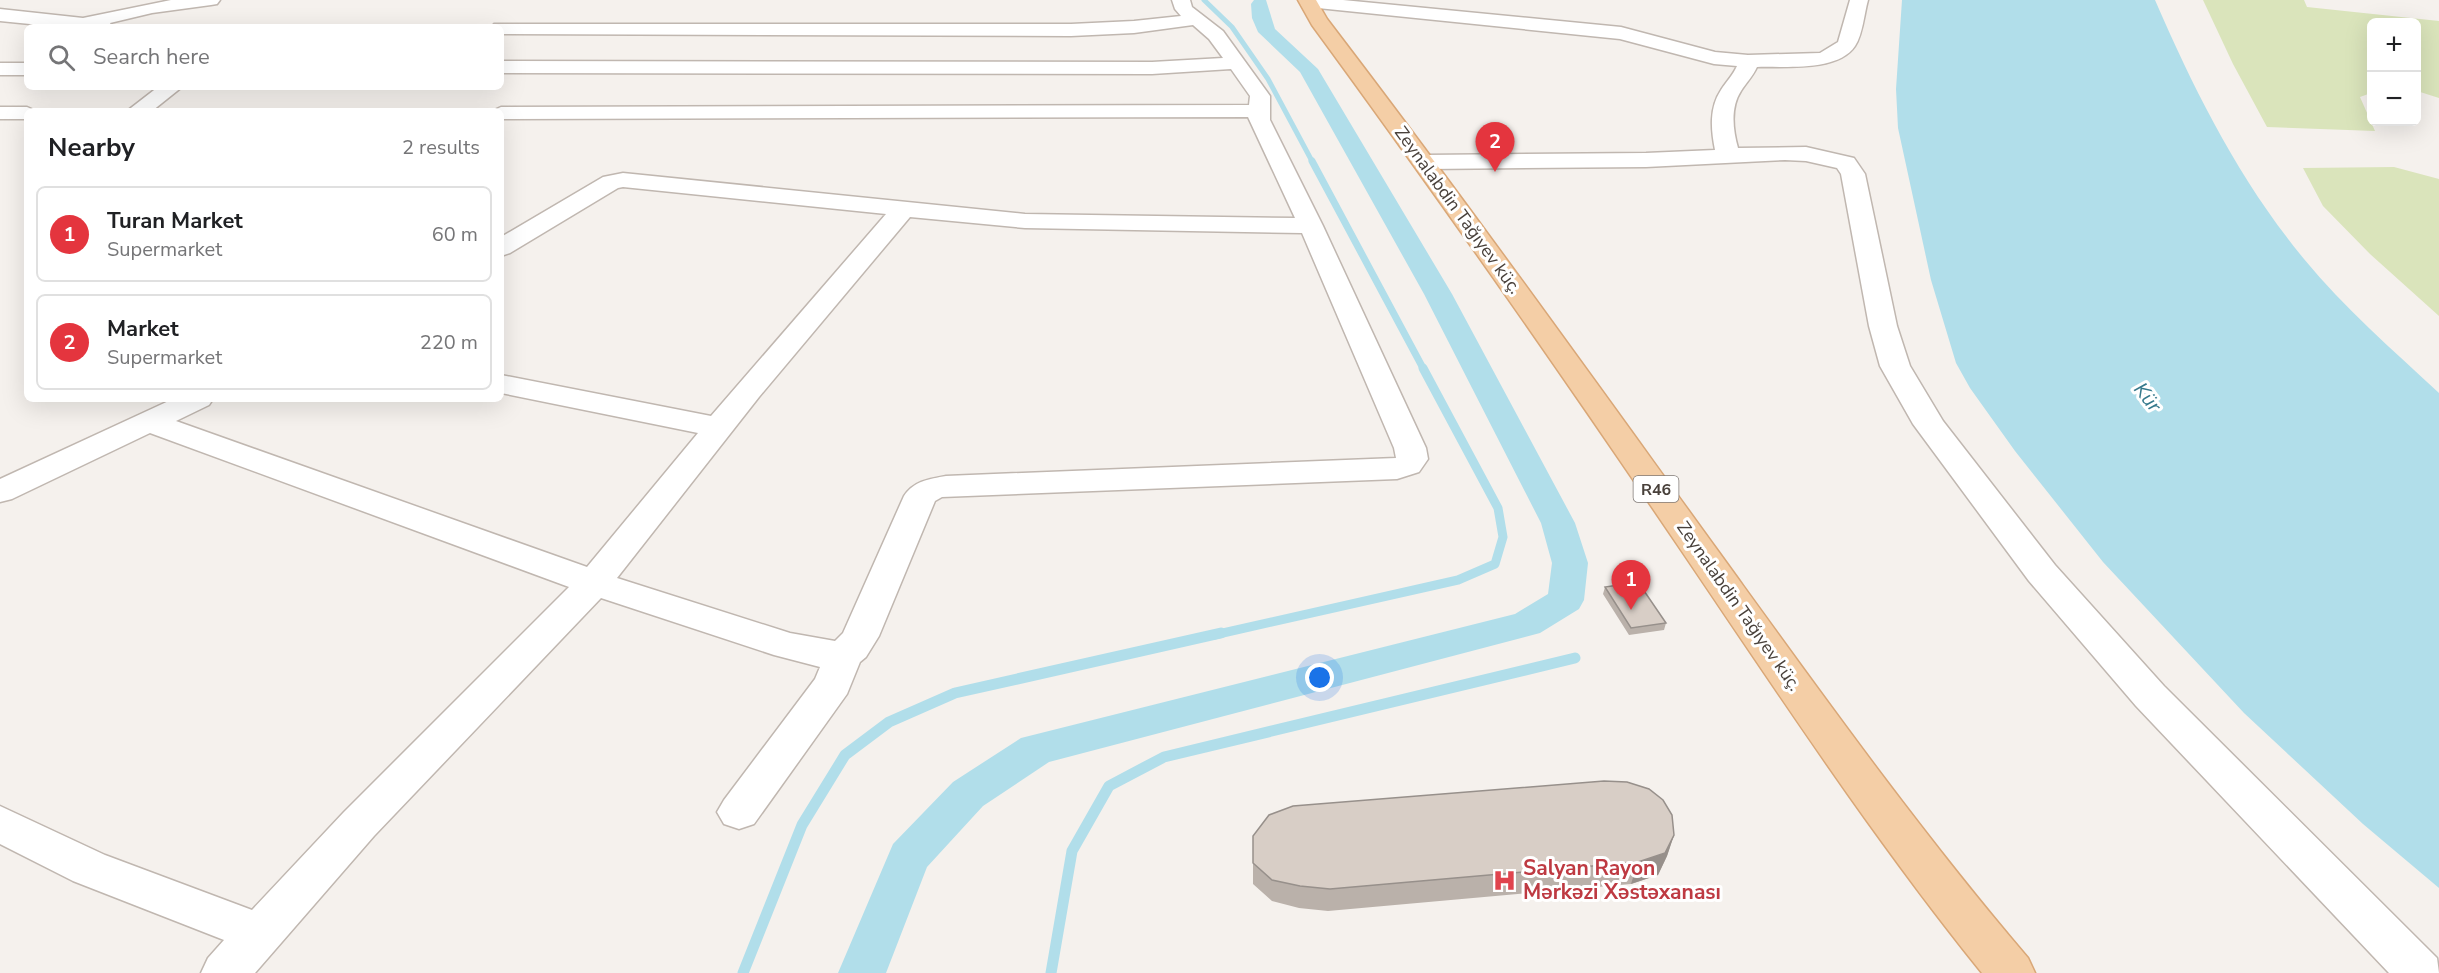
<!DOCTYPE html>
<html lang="en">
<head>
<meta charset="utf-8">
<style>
  :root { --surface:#fff; --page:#f2f2f2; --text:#202124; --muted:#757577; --line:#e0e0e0; --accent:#e4353e }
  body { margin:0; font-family:"Nunito Sans",sans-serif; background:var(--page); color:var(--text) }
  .controls { position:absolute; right:18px; top:18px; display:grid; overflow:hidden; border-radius:9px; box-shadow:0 6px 24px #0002 }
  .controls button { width:54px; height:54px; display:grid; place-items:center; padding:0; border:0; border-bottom:2px solid var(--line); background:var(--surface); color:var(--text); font:30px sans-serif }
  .you { position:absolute; left:1320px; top:678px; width:21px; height:21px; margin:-15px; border:4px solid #fff; border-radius:50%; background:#1a73e8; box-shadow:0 0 0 9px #1a73e833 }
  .badge { display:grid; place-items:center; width:39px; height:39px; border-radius:50%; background:var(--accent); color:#fff; font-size:20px; font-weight:700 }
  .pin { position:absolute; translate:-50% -50px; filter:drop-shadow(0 2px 3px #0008) }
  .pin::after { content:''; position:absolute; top:32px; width:21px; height:18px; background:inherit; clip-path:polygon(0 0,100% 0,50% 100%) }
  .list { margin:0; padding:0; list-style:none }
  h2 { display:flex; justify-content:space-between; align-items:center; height:78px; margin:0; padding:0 24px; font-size:26px }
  h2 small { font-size:20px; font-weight:400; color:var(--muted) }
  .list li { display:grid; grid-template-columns:39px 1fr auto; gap:18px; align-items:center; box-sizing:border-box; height:96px; margin:0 12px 12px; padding:0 12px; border:2px solid var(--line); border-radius:9px }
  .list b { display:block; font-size:22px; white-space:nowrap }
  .list p { margin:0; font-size:20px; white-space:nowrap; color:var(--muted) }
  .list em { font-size:20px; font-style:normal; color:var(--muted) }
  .icon { flex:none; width:33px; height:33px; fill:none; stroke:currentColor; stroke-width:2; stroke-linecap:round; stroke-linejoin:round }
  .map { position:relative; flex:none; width:2439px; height:973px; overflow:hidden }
  .search { position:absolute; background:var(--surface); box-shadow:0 6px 24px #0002; left:24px; top:24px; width:480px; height:66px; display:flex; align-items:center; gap:15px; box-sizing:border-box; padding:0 21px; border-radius:9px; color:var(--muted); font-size:22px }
  .panel { position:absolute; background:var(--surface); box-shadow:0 6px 24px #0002; left:24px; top:108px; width:480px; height:294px; border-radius:9px }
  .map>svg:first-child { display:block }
  .green { fill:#dae4bb }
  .water { fill:#b1deea }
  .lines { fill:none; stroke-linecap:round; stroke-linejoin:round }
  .stream-far3 { stroke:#b1deea; stroke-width:5 }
  .stream-far2 { stroke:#b1deea; stroke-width:7 }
  .stream-far1 { stroke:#b1deea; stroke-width:9 }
  .stream { stroke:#b1deea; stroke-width:11 }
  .canal { fill:#b1deea; fill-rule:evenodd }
  .minor-casing { stroke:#c0b7b0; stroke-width:3 }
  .major-casing { stroke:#d9a777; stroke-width:3 }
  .minor { fill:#fff; fill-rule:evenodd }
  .major { fill:#f4cea6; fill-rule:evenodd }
  .wall { fill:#bab1aa }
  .shaded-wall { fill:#97908b }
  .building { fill:#d8cec6; stroke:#97908b; stroke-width:1.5 }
  .labels { text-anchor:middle; stroke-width:6; stroke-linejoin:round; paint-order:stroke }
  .shield { fill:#fff; stroke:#807a76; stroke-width:1.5 }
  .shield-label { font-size:16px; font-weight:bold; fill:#49413b }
  .street-label { font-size:18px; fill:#49413b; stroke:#fff }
  .water-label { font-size:20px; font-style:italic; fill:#35798c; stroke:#fff }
  .near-health-label { font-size:21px; font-weight:bold; fill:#be3a42; stroke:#fff; text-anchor:start }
</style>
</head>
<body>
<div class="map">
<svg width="2439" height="973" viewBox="0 0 2439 973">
  <rect width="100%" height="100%" fill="#f5f1ed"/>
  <!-- green -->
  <path class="green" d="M2203,0H2304L2307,7L2439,21V98L2417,91L2416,22H2372L2371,93L2360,97L2375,131L2267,127L2233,64Z
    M2394,167L2439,179V316L2370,254L2323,206L2303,168Z"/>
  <!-- water -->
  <path class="water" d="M1902,0H2155C2195,92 2239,180 2304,259C2344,308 2393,350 2439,393V888L2363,824L2244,713L2103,562L2015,451L1970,388L1956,363L1931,280L1898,128L1896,89Z"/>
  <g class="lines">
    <!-- stream-far3 -->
    <path class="stream-far3" d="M1204,0L1232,27L1268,79L1313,163"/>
    <!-- stream-far2 -->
    <path class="stream-far2" d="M1312,161L1424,370"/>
    <!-- stream-far1 -->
    <path class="stream-far1" d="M1214,635L1458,580L1495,564L1503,537L1498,508L1423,368"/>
    <!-- stream -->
    <path class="stream" d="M743,973L802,825L845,755L889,722L955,693L1221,633
      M1051,973L1072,851L1109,786L1164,757L1575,658"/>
    <!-- canal -->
    <path class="canal" d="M1254,0H1266L1275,29L1318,69L1452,294L1575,523L1588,563L1584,600L1579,609L1540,633L1049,762L983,806L927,867L886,973H838L893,844L953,782L1021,738L1515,614L1548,594L1552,563L1541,523L1424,294L1300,72L1258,32L1252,18L1251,4Z"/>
    <defs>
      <path id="minor" d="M171,0H220L217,4L211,5L152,13L110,23L112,27H60L0,21V9L83,18Z
        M1172,0H1190L1192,7L1223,31L1270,96V120L1323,226L1426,448L1428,459L1419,472L1397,479L942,497L935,501L879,636L866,657L860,662L847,694L754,824L739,829L724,824L717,812L724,800L815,679L820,667L774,655L601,598L374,836L255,973H201L208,958L224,940L73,881L0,844V806L105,855L252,910L344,812L569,587L150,433L12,499L0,502V479L173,399H213L209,405L176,421L587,567L698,433L501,393V375L711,416L886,214L623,187L618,188L510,253L501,256V237L603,177L623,173L1025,214L1295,218L1248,117L501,119V111H492L501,107L1249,105L1250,96L1231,69L1152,74L501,73V61L1152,62L1223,58L1209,39L1193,25L1134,33L1071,36L501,34V27H492L494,24H1071L1134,21L1181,16L1175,9ZM910,217L1025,228L1302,233L1394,448L1396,458L946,476C929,479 914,481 904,496L843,633L835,641L790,633L617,578L759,397Z
        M1300,0H1343L1621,27L1715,52L1748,55L1820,53L1838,42L1850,0H1868C1864,14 1863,34 1855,46C1838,72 1784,66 1757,67C1753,76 1746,83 1741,91C1730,108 1733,130 1738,148L1806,147L1854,158L1865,174L1897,326L1910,366L1943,421L2055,565L2164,686L2437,958L2439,973H2389L2136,706L2029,581L1913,424L1880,366L1869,326L1841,174L1837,168L1806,161L1785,160L1646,167L1426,169L1418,167L1415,162L1418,157L1426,155L1646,153L1715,150C1711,130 1709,108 1721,90C1726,82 1733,75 1737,66L1714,64L1620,39L1308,7L1302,6Z
        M0,63H27V75H0Z
        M158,87H182L152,111H127Z
        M0,107H27L36,111H27V119H0Z"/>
      <path id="major" d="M1298,0H1316L1327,19C1461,194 1589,373 1718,551C1818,689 1917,828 2028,958L2035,973H1982C1873,838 1778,693 1681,550C1561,373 1439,198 1312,25Z"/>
    </defs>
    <!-- minor casing -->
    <use href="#minor" class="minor-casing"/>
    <!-- major casing -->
    <use href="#major" class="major-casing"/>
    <!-- minor -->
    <use href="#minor" class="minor"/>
    <!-- major -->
    <use href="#major" class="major"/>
  </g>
  <!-- wall -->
  <path class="wall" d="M1605,587L1666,623L1664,630L1629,635L1603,594Z
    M1674,835L1667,856L1658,875L1631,884L1328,911L1299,908L1272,901L1253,884V836Z"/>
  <!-- shaded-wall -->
  <path class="shaded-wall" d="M1674,835L1667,856L1658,875L1631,884L1638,862Z"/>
  <!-- building -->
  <path class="building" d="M1638,582L1666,623L1631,628L1605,587Z
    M1604,781L1627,782L1649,789L1663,800L1672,815L1674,835L1665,853L1638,862L1330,889L1300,886L1272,880L1253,863V836L1269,815L1293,806Z"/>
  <!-- icons -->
  <defs>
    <symbol id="hospital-bare" viewBox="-9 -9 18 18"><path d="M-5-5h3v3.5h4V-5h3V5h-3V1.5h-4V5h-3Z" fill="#e0444e" stroke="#fff" stroke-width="2.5" paint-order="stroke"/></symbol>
  </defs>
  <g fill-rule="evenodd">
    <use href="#hospital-bare" x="1488" y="864" width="33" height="33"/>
  </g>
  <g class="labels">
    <!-- shield labels -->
    <rect class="shield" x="1633.5" y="476" width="45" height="26" rx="4.5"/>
    <g class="shield-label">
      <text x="1656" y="495">R46</text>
    </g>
    <!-- street labels -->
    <g class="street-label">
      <text transform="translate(1458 210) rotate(54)" y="6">Zeynalabdin Tağıyev küç.</text>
      <text transform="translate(1739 606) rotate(55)" y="6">Zeynalabdin Tağıyev küç.</text>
    </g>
    <!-- water labels -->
    <g class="water-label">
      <text transform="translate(2148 397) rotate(52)" y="7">Kür</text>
    </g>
    <!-- near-health labels -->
    <g class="near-health-label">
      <text x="1523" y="875">Salyan Rayon<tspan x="1523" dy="24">Mərkəzi Xəstəxanası</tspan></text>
    </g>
  </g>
</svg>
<div class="controls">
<button>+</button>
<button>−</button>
</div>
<div class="you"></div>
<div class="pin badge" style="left:1631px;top:610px">1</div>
<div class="pin badge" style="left:1495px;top:172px">2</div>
<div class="search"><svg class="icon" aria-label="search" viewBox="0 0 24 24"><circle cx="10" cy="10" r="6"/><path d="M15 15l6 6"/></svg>Search here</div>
<section class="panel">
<h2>Nearby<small>2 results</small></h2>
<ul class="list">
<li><span class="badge">1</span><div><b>Turan Market</b><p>Supermarket</p></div><em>60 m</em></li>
<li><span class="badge">2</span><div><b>Market</b><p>Supermarket</p></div><em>220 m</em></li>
</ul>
</section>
</div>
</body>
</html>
